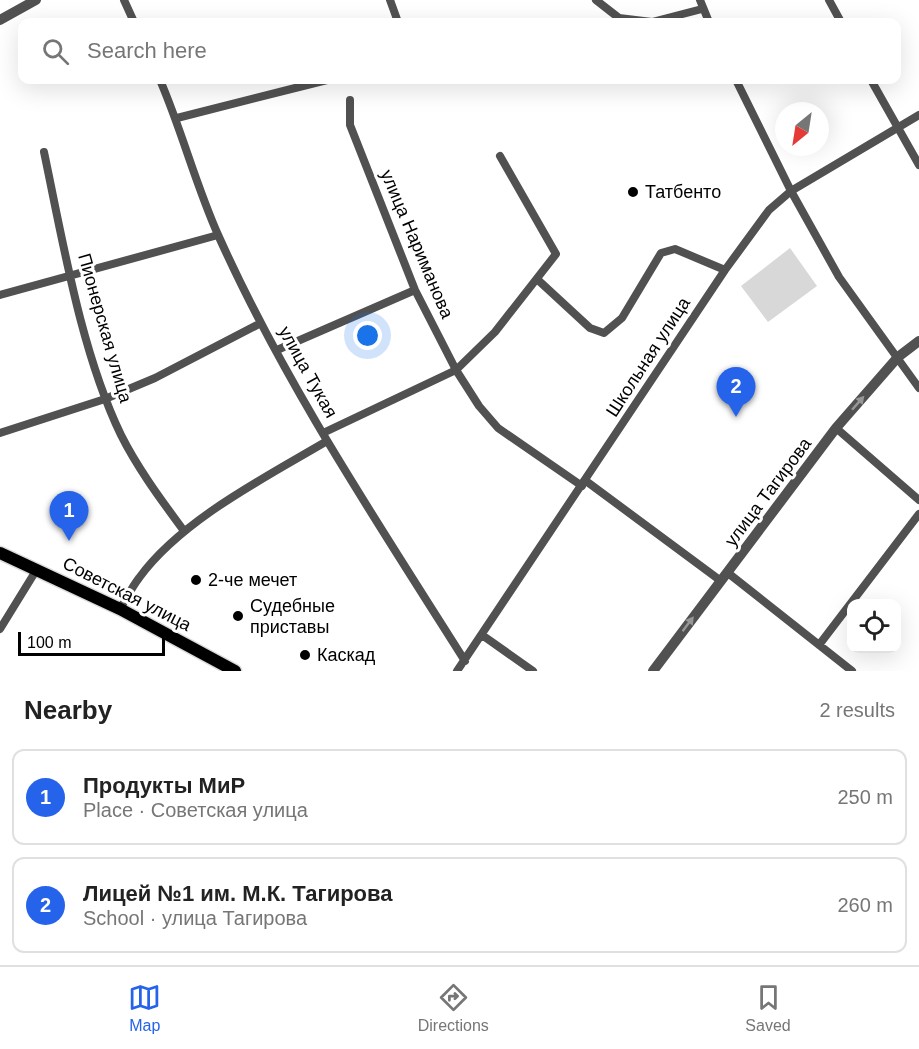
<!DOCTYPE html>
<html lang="en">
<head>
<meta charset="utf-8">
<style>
  :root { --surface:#fff; --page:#f2f2f2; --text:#222; --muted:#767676; --line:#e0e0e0; --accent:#2563eb }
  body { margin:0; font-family:Helvetica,sans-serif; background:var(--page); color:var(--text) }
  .controls { position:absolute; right:18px; bottom:18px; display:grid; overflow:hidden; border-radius:12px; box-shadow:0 6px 24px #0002 }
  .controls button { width:54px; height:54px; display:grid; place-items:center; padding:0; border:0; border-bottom:2px solid var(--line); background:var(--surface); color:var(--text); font:30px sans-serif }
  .compass { position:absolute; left:775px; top:102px; width:54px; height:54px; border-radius:50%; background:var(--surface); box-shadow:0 6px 24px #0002; rotate:210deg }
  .scale { position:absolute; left:18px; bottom:15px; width:147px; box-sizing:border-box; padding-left:6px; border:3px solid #000; border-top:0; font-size:16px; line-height:21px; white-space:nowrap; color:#000; -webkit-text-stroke:4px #fff; paint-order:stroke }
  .you { position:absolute; left:368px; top:336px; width:21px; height:21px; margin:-15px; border:4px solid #fff; border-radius:50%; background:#1a73e8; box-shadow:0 0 0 9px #1a73e833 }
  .badge { display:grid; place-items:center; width:39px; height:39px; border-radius:50%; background:var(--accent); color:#fff; font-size:20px; font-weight:700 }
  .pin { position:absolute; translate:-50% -50px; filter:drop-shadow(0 2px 3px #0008) }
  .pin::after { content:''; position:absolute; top:32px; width:21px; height:18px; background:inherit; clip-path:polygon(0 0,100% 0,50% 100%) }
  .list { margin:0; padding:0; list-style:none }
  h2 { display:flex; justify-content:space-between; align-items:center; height:78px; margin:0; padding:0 24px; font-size:26px }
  h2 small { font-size:20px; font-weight:400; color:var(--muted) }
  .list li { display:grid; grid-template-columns:39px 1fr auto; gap:18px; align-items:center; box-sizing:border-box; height:96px; margin:0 12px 12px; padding:0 12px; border:2px solid var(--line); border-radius:12px }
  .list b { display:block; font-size:22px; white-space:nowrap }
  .list p { margin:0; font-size:20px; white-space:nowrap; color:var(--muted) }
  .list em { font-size:20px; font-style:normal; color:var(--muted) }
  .icon { flex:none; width:33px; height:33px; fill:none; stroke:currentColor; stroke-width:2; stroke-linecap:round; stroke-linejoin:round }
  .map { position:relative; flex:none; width:919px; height:671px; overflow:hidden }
  .search { position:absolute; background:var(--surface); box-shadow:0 6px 24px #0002; left:18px; right:18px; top:18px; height:66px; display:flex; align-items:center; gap:15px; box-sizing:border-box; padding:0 21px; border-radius:12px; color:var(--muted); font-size:22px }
  .sheet { height:294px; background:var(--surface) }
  nav { display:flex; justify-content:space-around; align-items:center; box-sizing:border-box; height:84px; border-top:2px solid var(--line); background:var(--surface); font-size:16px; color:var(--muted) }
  nav a { display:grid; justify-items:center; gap:3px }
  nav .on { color:var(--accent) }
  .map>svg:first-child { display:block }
  .pitch { fill:#d8d8d8 }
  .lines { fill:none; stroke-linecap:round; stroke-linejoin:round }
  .primary-casing { stroke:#dbdbdb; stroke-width:15 }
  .minor { stroke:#515151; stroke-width:8 }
  .tertiary { stroke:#515151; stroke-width:10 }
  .primary { stroke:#000; stroke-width:12 }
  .oneway { fill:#979797 }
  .poi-dot { fill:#000; stroke:#fff; stroke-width:2 }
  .labels { text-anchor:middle; stroke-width:6; stroke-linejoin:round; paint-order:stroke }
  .poi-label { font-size:18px; fill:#000; stroke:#fff; text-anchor:start }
  .street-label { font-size:18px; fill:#000; stroke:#fff }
</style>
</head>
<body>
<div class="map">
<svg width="919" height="671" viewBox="0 0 919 671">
  <rect width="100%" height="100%" fill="#fff"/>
  <!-- pitch -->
  <path class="pitch" d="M790,248L817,286L768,322L741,286Z"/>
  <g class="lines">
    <defs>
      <path id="primary" d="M0,553L120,609L235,671"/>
    </defs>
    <!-- primary casing -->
    <use href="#primary" class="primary-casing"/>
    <!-- minor -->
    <path class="minor" d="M124,0L134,22
      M390,0L398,22
      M596,0L619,18L652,22L702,9
      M700,0L709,22
      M829,0L841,22
      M160,80C182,131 196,186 219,237C286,386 378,523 465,661
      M736,80L791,191L839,277L919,388
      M871,80L919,165
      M350,100V125L415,290L456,370L479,406L498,428L582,486
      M177,118L327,80
      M44,152C63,242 81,352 121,435C138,469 162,501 184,531
      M538,280L590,328L604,333L622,318L661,253L675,249L725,270
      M0,295L218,235
      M277,350L415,290
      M836,428L919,500
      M0,433L105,399L155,378L261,323
      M323,433L456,370L495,332L556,254L500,156
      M586,481L721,581
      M728,573L852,671
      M120,609C126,599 132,587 139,578C181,520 266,477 327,441
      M0,629L37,569
      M482,635L533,671
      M819,645L919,514
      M457,671L725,270L769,210L791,191L919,115"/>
    <!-- tertiary -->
    <path class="tertiary" d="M0,20L36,0
      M653,671L836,428L898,357L919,341"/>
    <!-- primary -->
    <use href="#primary" class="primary"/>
  </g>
  <!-- one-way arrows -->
  <defs><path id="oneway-solid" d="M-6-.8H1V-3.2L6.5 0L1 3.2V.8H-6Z" transform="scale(1.5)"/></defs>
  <g class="oneway">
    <use href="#oneway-solid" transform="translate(858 403) rotate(-49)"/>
    <use href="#oneway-solid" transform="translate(688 624) rotate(-53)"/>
  </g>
  <!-- markers -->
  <g class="poi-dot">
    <circle cx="633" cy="192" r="6"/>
    <circle cx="196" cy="580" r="6"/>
    <circle cx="238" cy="616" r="6"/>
    <circle cx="305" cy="655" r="6"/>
  </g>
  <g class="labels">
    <!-- poi labels -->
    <g class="poi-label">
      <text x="645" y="198">Татбенто</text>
      <text x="208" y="586">2-че мечет</text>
      <text x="250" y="612">Судебные<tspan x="250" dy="21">приставы</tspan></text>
      <text x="317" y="661">Каскад</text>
    </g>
    <!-- street labels -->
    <g class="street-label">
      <text transform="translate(417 244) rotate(67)" y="6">улица Нариманова</text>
      <text transform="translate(105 328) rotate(74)" y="6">Пионерская улица</text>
      <text transform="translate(648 357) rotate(-57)" y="6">Школьная улица</text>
      <text transform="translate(308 372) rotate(61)" y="6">улица Тукая</text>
      <text transform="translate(768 492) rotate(-53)" y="6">улица Тагирова</text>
      <text transform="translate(127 594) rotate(27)" y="6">Советская улица</text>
    </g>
  </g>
</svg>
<div class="controls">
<button><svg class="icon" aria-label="locate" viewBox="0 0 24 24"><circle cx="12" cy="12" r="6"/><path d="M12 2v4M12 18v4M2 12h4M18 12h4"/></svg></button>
</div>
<svg class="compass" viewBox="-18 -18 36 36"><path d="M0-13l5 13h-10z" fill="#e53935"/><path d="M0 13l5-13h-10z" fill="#767676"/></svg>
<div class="scale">100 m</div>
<div class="you"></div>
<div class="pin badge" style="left:69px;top:541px">1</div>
<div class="pin badge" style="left:736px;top:417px">2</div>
<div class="search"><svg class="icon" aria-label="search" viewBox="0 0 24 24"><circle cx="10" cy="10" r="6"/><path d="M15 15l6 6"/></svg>Search here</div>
</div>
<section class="sheet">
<h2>Nearby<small>2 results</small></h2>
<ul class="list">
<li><span class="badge">1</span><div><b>Продукты МиР</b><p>Place · Советская улица</p></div><em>250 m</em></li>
<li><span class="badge">2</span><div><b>Лицей №1 им. М.К. Тагирова</b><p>School · улица Тагирова</p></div><em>260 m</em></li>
</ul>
</section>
<nav>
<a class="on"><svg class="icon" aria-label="map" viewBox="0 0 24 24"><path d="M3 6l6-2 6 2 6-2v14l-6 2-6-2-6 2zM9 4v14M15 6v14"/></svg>Map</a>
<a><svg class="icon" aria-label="directions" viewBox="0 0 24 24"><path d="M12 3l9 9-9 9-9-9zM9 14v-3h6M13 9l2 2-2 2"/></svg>Directions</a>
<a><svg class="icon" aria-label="saved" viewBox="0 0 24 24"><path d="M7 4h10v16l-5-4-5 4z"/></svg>Saved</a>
</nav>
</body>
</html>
